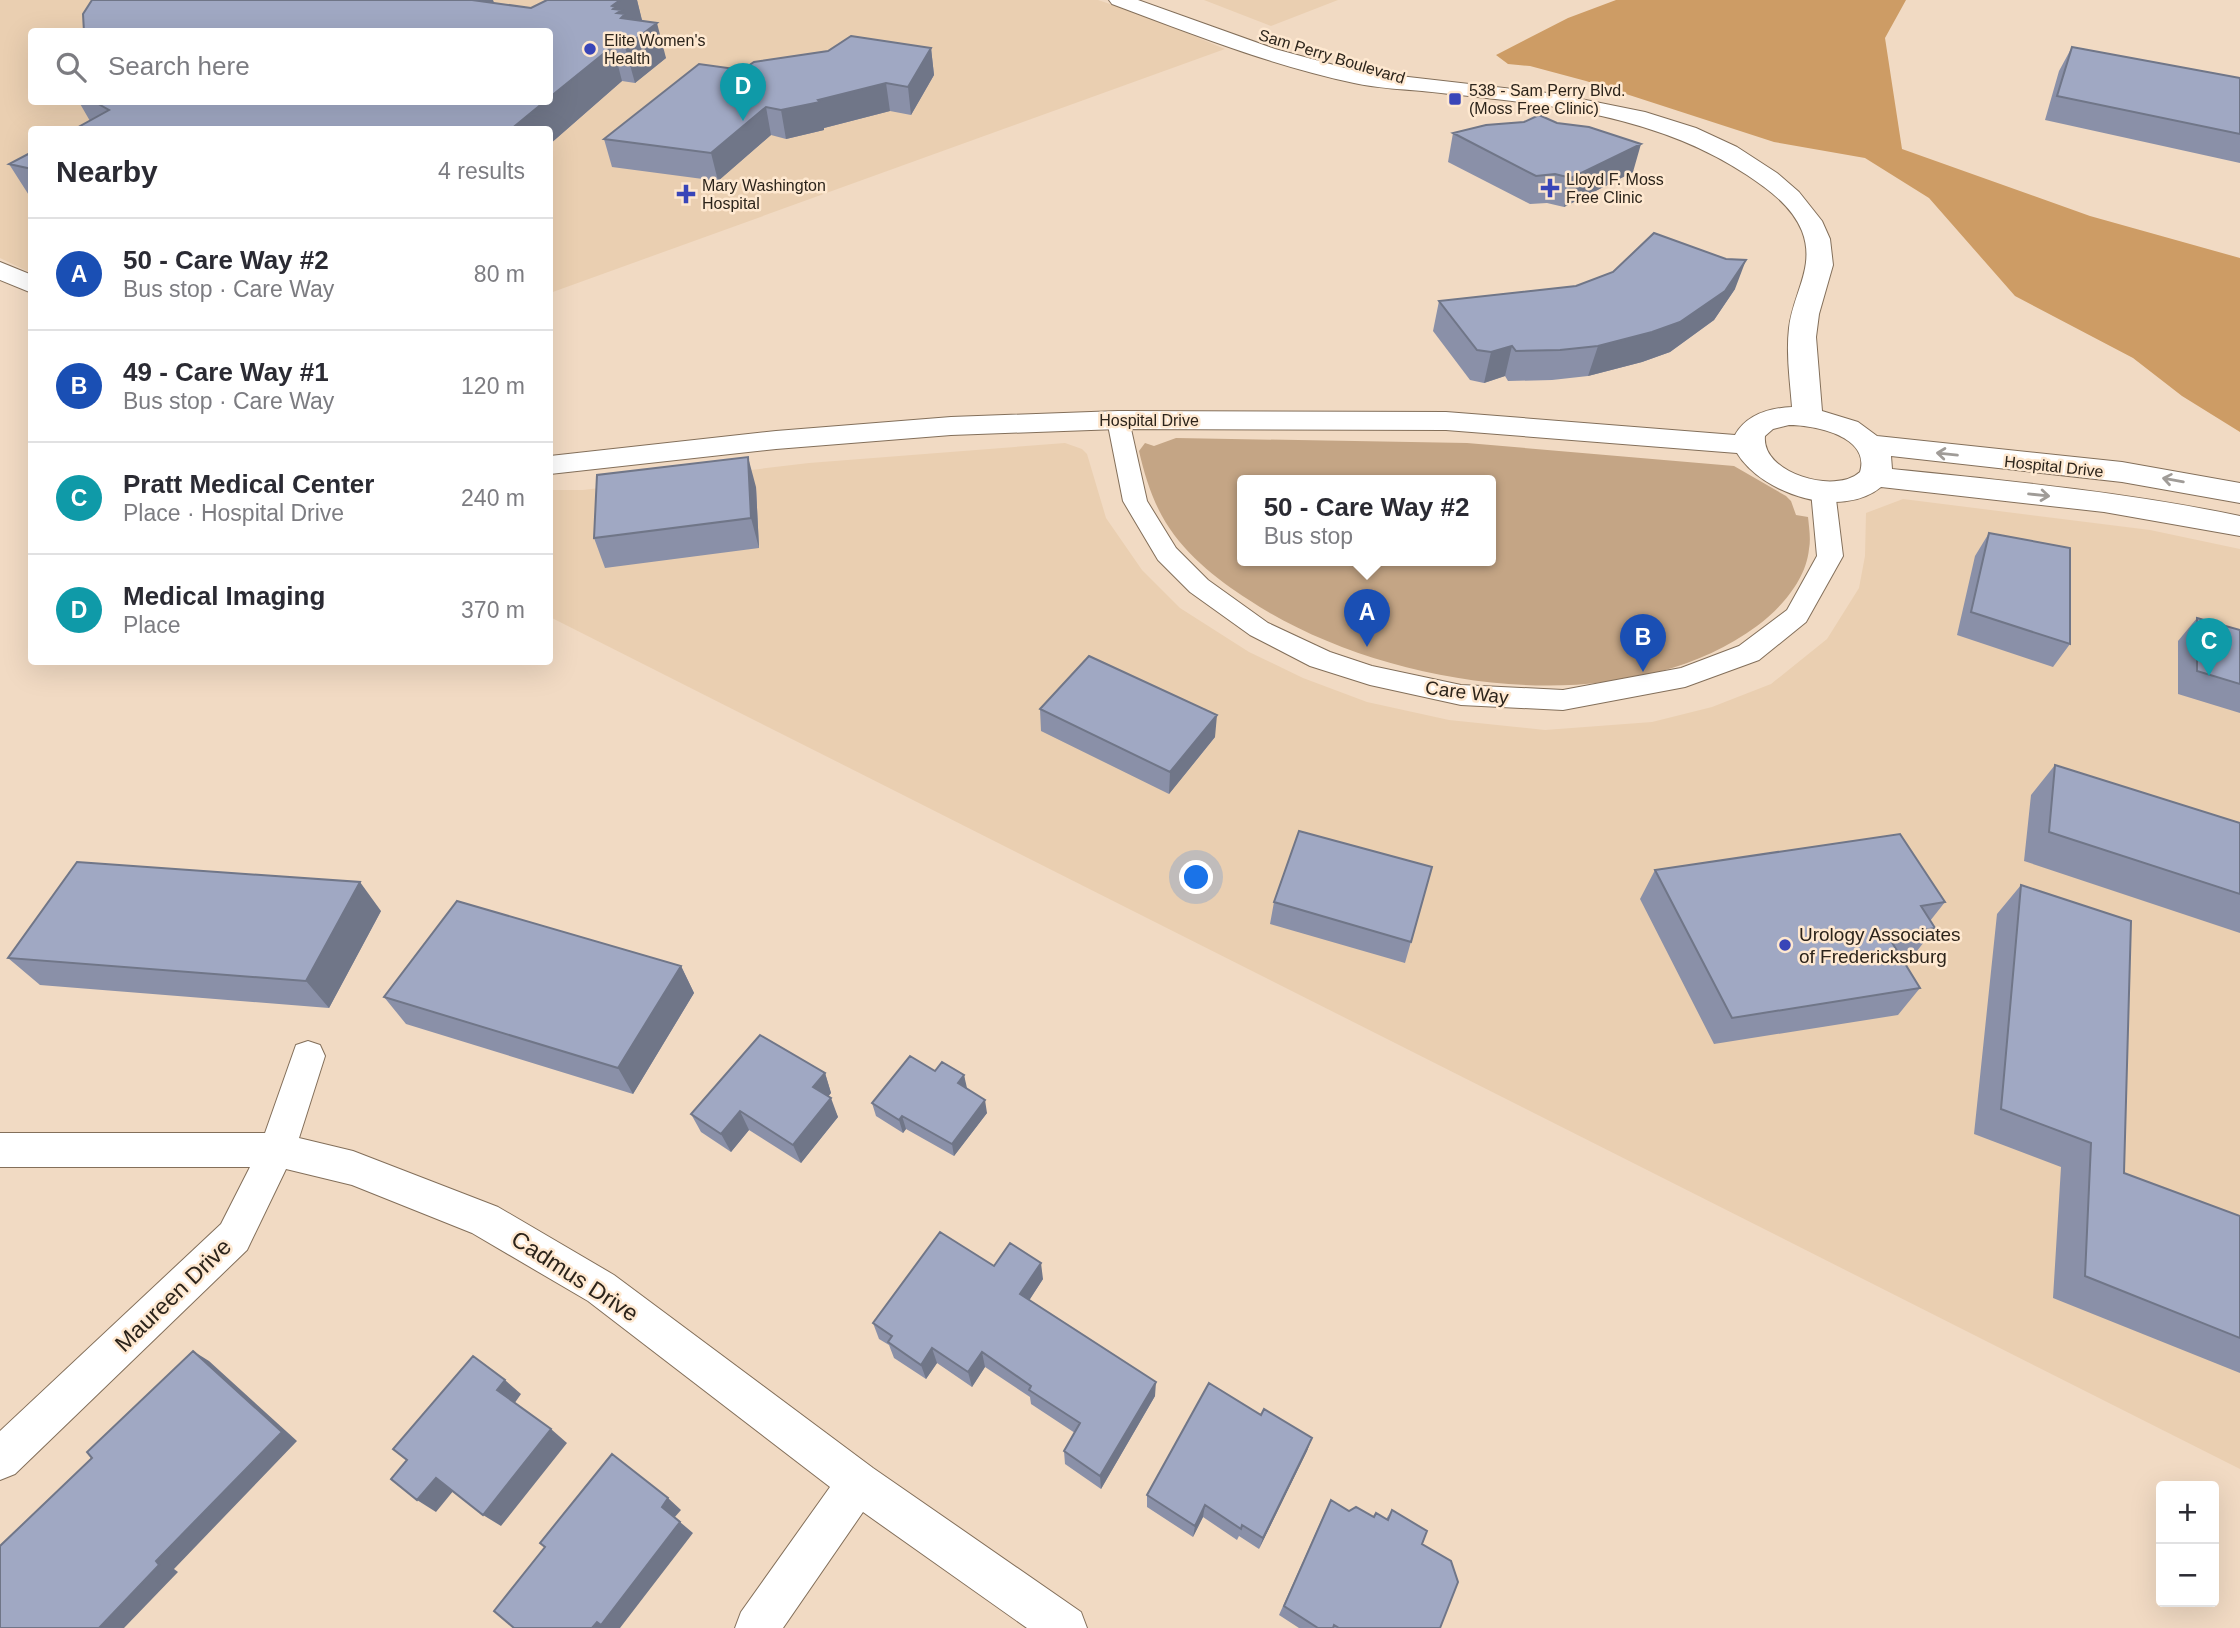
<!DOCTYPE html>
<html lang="en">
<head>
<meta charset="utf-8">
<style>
  :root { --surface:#fff; --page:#f7f7f7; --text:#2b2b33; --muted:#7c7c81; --line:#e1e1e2; --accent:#3945b8 }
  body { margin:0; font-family:Arial,sans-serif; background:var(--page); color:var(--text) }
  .controls { position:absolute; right:21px; bottom:21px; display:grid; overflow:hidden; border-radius:7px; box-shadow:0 7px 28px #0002 }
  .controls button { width:63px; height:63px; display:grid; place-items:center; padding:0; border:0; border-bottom:2px solid var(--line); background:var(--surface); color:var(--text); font:35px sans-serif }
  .you { position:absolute; left:1197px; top:878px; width:24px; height:24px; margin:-18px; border:5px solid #fff; border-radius:50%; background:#1a73e8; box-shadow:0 0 0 10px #1a73e833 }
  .badge { display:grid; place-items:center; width:46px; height:46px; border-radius:50%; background:var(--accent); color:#fff; font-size:23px; font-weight:700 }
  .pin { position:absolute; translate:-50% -58px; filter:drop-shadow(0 2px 4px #0008) }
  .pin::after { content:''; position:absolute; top:37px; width:24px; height:21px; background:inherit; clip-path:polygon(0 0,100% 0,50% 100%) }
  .popup { position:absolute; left:1237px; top:475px; width:259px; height:91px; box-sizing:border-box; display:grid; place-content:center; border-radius:7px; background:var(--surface); filter:drop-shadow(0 2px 5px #0005); font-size:23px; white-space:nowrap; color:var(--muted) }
  .popup b { font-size:26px; color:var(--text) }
  .popup::after { content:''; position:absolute; left:50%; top:100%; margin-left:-14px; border:14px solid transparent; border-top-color:var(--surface) }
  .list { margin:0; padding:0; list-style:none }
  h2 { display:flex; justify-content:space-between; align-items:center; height:91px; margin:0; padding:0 28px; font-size:30px }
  h2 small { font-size:23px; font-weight:400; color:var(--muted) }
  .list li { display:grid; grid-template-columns:46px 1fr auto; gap:21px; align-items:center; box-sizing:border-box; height:112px; padding:0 28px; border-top:2px solid var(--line) }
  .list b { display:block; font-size:26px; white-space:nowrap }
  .list p { margin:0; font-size:23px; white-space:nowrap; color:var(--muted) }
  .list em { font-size:23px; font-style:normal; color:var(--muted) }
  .icon { flex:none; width:38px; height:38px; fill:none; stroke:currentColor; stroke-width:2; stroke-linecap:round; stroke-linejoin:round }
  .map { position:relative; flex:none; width:2240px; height:1628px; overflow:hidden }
  .search { position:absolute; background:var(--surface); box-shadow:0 7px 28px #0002; left:28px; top:28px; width:525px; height:77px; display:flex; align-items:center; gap:18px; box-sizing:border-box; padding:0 24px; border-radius:7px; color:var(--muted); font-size:26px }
  .panel { position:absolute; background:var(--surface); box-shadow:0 7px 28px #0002; left:28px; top:126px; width:525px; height:539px; border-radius:7px }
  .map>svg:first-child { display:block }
  .built { fill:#eacfb1; fill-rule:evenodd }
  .green { fill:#c4a585; fill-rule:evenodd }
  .forest { fill:#cd9c65 }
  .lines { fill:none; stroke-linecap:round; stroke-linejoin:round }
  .street-casing { stroke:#836f5a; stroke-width:2 }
  .secondary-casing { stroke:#836f5a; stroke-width:2 }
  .street { fill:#fff; fill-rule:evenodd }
  .secondary { fill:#fff; fill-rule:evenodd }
  .wall { fill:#8a90a8 }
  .shaded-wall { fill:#707688 }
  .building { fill:#a0a8c3; stroke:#707688; stroke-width:2 }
  .oneway { stroke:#a09c98 }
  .poi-dot { fill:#3945b8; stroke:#fee8d0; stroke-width:2.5 }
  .labels { text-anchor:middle; stroke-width:5; stroke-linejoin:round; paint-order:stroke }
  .far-poi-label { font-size:16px; fill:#2c241b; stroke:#fee8d0; text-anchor:start }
  .far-street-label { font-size:16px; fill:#2c241b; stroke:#fee8d0 }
  .street-label { font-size:19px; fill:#2c241b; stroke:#fee8d0 }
  .poi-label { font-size:19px; fill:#2c241b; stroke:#fee8d0; text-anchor:start }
  .near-street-label { font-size:23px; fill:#2c241b; stroke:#fee8d0 }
</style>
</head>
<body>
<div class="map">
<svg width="2240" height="1628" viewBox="0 0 2240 1628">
  <rect width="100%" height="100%" fill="#f1dac3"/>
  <!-- built -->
  <path class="built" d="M0,0H1098L1149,17L1225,49L550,293V130H32L31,273L0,258ZM32,32H550V102H32Z
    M1204,0H1338L1271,26Z
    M1065,443L1082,449L1087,454L1106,518L1142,570L1180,608L1249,652L1303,678L1367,702L1449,720L1545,730L1652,722L1712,707L1771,684L1827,639L1859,588L1865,556L1866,513L1903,499L2150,530L2240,549V1469L550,617V490H583L809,463Z"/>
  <!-- green -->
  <path class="green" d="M1176,438L1467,443L1734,466L1786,496L1791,501L1796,515L1808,517C1809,527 1811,539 1809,549C1806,580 1781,608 1757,626C1622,726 1381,688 1249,600C1216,579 1181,551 1162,516C1151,496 1144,473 1139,451L1145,443L1154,446ZM1243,481H1491V561H1243Z"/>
  <!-- forest -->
  <path class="forest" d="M1616,0H1906L1885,38L1902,149L2090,216L2240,258V432L2182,396L2133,358L2015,296L1929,198L1865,158L1774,142L1586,81L1530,66L1508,64L1496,55L1568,18Z"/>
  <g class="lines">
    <defs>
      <path id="street" d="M1118,413L1126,415L1129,420L1147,501L1176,548L1208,580L1268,623L1330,652L1372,666L1461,685L1563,690L1681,668L1739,646L1787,610L1817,556L1811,491L1814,486L1823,483L1832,486L1835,491L1843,556L1806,622L1759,660L1685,687L1563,710L1461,705L1370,685L1310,666L1250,635L1190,592L1158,560L1123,501L1107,420L1110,415Z
        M308,1041L320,1045L325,1056L299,1138L353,1151L498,1207L614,1275L873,1468L1081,1612L1087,1628H1027L863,1512L783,1628H735L741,1612L830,1487L588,1301L472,1233L352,1185L286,1169L247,1250L15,1474L0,1480V1431L221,1224L250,1167H0V1133H265L296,1045Z"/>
      <path id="secondary" d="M1109,0H1138L1275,49L1356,71L1556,94L1645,112L1696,128L1737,147L1777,173L1799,192L1822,221L1830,239L1833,265L1819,314L1816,337L1822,411L1858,422L1877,436L2122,462L2240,483V503L2122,482L1891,456L1892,469C2009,481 2125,492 2240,516V536L2104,512L1881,487C1841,520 1762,494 1737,453L1446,430L1118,429L951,435L776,449L550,474V456L776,431L951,417L1118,411L1446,412L1735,435C1747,414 1770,408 1792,407C1790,381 1786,354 1789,328C1793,293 1816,267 1802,231C1792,206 1768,189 1747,175C1651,111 1533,103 1422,91C1399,89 1377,88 1354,83C1270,65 1192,34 1112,4ZM1789,425C1814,425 1871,436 1860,472C1835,495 1761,473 1765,436L1773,429Z
        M0,262L32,275V293L0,280Z"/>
    </defs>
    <!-- street casing -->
    <use href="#street" class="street-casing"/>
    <!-- secondary casing -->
    <use href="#secondary" class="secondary-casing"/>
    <!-- street -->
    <use href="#street" class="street"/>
    <!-- secondary -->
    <use href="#secondary" class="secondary"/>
  </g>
  <!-- wall -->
  <path class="wall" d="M547,0H637L642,21L666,58L635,83L622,81L550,144V130L90,121L79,102H550L494,3L531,8Z
    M2072,47L2240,78V163L2045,120L2059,71Z
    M931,48L934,75L911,115L890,111L824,128V130L786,139L771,135L718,181L612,167L604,139L742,70Z
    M1453,133L1633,172L1564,207L1547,203L1530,204L1448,162Z
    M32,152V200L9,164Z
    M1735,289L1714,320L1670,352L1642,362L1588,376L1552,380L1508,381L1505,376L1484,383L1470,380L1433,331L1439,301Z
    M756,487L759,548L605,568L594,538Z
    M1989,533L2070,644L2053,667L1957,635L1975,556Z
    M2197,618L2240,630V713L2178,694V641Z
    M1040,709L1215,737L1169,794L1041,731Z
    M2055,765L2240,823V933L2024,861L2031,795Z
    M1432,867L1405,963L1270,924L1274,902Z
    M1655,870L1945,902L1930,921L1935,928L1913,956L1902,958L1920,988L1898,1015L1714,1044L1640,899Z
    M2021,885L2124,1173L2240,1216V1373L2053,1298L2061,1167L1974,1134L1997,914Z
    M381,911L329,1008L40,985L8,958Z
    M681,966L694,993L633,1094L406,1024L384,997Z
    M935,1071L964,1075L966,1089L987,1113L954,1156L906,1129L903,1133L876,1116L872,1103Z
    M825,1073L831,1093L828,1096L838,1117L801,1163L749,1130L731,1152L701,1132L691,1114Z
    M994,1266L1043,1279L1029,1300L1155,1396L1101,1489L1065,1464L1064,1451L1075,1433L1031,1404L1030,1397L985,1367L972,1387L937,1363L926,1379L894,1358L889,1345L879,1339L873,1323Z
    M1261,1415L1312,1438L1307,1451L1259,1549L1239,1536L1237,1540L1203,1517L1193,1537L1147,1507V1495Z
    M1392,1510L1422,1544L1440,1628H1299L1279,1615L1325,1512L1349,1511L1386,1519Z"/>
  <!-- shaded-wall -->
  <path class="shaded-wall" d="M451,0H493L496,7Z
    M620,0H637L643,24L657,23L666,58L635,83L625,47L612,6Z
    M613,46L622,81L550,144V130H510L544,102H550V97Z
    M931,48L934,75L911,115L908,87Z
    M886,83L890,111L824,128V130L786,139L781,110Z
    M766,107L771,135L718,181L711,153Z
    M1641,144L1633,172L1564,207L1571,178Z
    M1746,260L1735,289L1714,320L1670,352L1642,362L1588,376L1598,346Z
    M1512,346L1505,376L1484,383L1491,352Z
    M748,457L756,487L759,548L751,518Z
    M1217,715L1215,737L1169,794L1170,772Z
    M360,882L381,911L329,1008L306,981Z
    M681,966L694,993L633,1094L618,1068Z
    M825,1073L831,1093L820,1107L813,1087Z
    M964,1075L967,1088L960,1097L958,1083Z
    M831,1098L838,1117L801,1163L793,1145Z
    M985,1100L987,1113L954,1156L952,1144Z
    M740,1111L749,1130L731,1152L721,1134Z
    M902,1116L906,1129L903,1133L899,1120Z
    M1041,1263L1043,1279L1023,1310L1020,1294Z
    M932,1348L937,1363L926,1379L921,1365Z
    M193,1351L209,1361L297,1441L174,1569L178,1572L124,1628H99Z
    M982,1352L985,1367L972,1387L968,1372Z
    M505,1380L521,1394L514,1404L497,1390Z
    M1156,1382L1155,1396L1101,1489L1100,1476Z
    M551,1429L567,1443L501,1526L483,1515Z
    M1312,1438L1307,1451L1259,1549L1263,1538Z
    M436,1478L454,1490L436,1512L417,1500Z
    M668,1498L681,1510L674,1518L662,1507Z
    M1205,1505L1203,1517L1193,1537L1195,1526Z
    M680,1522L693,1533L620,1628H592Z"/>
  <!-- building -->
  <path class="building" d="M92,0H472L531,8L547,0H620L612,6L615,7L613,9L622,10L617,13L625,14L621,18L657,23L625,47L613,46L550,97V32H84L83,14Z
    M851,36L931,48L908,87L886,83L818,100L820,102L781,110L766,107L711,153L604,139L699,64L742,70L754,62L828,51Z
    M2072,47L2240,78V134L2057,96Z
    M95,102H544L510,130H73L109,110Z
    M1539,115L1557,123L1589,127L1641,144L1571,178L1555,174L1536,176L1453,133L1486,125L1524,122Z
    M32,152V169L9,164Z
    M1654,233L1726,259L1746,260L1725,291L1680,322L1652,332L1598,346L1560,350L1516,351L1512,346L1491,352L1477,350L1439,301L1576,286L1613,272Z
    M748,457L751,518L594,538L597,475Z
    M1989,533L2070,548V644L1971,612Z
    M2197,618L2240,630V684L2197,671Z
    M1089,656L1217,715L1170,772L1040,709Z
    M2055,765L2240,823V894L2049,832Z
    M1299,831L1432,867L1411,942L1274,902Z
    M1900,834L1945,902L1921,906L1935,928L1888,936L1920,988L1732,1018L1655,870Z
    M77,862L360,882L306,981L8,958Z
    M2021,885L2131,921L2124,1173L2240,1216V1338L2085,1276L2091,1143L2001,1109Z
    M457,901L681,966L618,1068L384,997Z
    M760,1035L825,1073L813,1087L831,1098L793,1145L740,1111L721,1134L691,1114Z
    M910,1056L935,1071L942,1062L964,1075L958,1083L985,1100L952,1144L902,1116L899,1120L872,1103Z
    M940,1232L994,1266L1010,1243L1041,1263L1020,1294L1156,1382L1100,1476L1064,1451L1080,1423L1029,1390L1031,1386L982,1352L968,1372L932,1348L921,1365L888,1342L892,1336L873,1323Z
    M193,1351L282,1432L156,1561L159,1565L99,1628H0V1546L92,1458L87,1452Z
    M473,1356L505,1380L497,1390L551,1429L483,1515L436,1478L417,1500L391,1479L407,1460L393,1449Z
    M1209,1383L1261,1415L1264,1409L1312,1438L1263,1538L1242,1525L1241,1529L1205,1505L1195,1526L1147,1495Z
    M612,1454L668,1498L662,1507L680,1522L601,1625L597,1622L592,1628H514L494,1611L545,1547L540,1543Z
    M1331,1500L1349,1511L1356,1507L1374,1517L1376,1513L1388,1520L1392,1510L1427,1531L1422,1544L1451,1561L1458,1582L1440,1628H1339L1334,1625L1333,1628H1318L1284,1606Z"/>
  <!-- one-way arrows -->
  <defs><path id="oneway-shaft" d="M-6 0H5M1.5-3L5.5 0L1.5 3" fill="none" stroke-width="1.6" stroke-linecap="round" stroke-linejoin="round" transform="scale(1.75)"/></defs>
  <g class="oneway">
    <use href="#oneway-shaft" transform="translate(1947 454) rotate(-174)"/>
    <use href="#oneway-shaft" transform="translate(2173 480) rotate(-170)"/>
    <use href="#oneway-shaft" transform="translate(2039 495) rotate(6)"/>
  </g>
  <!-- markers -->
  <g class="poi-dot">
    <circle cx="590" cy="49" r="7"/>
    <rect x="1448" y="92" width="14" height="14" rx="3.5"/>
    <path d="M1546.5 177.5h7v7h7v7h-7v7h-7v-7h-7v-7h7z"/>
    <path d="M682.5 183.5h7v7h7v7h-7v7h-7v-7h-7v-7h7z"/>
    <circle cx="1785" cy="945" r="7"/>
  </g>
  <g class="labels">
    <!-- far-poi labels -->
    <g class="far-poi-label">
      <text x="604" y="46">Elite Women's<tspan x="604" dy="18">Health</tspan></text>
      <text x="1469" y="96">538 - Sam Perry Blvd.<tspan x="1469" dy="18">(Moss Free Clinic)</tspan></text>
      <text x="1566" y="185">Lloyd F. Moss<tspan x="1566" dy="18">Free Clinic</tspan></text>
      <text x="702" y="191">Mary Washington<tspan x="702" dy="18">Hospital</tspan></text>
    </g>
    <!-- far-street labels -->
    <g class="far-street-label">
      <text transform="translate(1332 56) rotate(17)" y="6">Sam Perry Boulevard</text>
      <text x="1149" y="426">Hospital Drive</text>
      <text transform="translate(2054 466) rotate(6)" y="6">Hospital Drive</text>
    </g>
    <!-- street labels -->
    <g class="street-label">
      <text transform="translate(1467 692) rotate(7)" y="7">Care Way</text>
    </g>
    <!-- poi labels -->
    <g class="poi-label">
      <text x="1799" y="941">Urology Associates<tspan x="1799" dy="22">of Fredericksburg</tspan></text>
    </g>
    <!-- near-street labels -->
    <g class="near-street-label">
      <text transform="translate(575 1276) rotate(33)" y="8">Cadmus Drive</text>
      <text transform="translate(173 1295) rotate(-44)" y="8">Maureen Drive</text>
    </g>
  </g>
</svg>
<div class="controls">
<button>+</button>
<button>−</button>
</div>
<div class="you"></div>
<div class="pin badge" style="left:1367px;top:647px;background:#1a4fb4">A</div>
<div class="popup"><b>50 - Care Way #2</b>Bus stop</div>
<div class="pin badge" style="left:1643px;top:672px;background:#1a4fb4">B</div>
<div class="pin badge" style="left:2209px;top:676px;background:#0f9aa8">C</div>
<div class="pin badge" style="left:743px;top:121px;background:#0f9aa8">D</div>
<div class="search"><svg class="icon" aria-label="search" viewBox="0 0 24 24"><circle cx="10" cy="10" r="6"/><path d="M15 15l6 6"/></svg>Search here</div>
<section class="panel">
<h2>Nearby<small>4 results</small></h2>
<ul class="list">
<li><span class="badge" style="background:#1a4fb4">A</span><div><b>50 - Care Way #2</b><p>Bus stop · Care Way</p></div><em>80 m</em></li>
<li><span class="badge" style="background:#1a4fb4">B</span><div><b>49 - Care Way #1</b><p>Bus stop · Care Way</p></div><em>120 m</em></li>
<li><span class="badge" style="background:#0f9aa8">C</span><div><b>Pratt Medical Center</b><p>Place · Hospital Drive</p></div><em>240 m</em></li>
<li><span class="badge" style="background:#0f9aa8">D</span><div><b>Medical Imaging</b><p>Place</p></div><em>370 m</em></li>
</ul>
</section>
</div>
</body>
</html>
